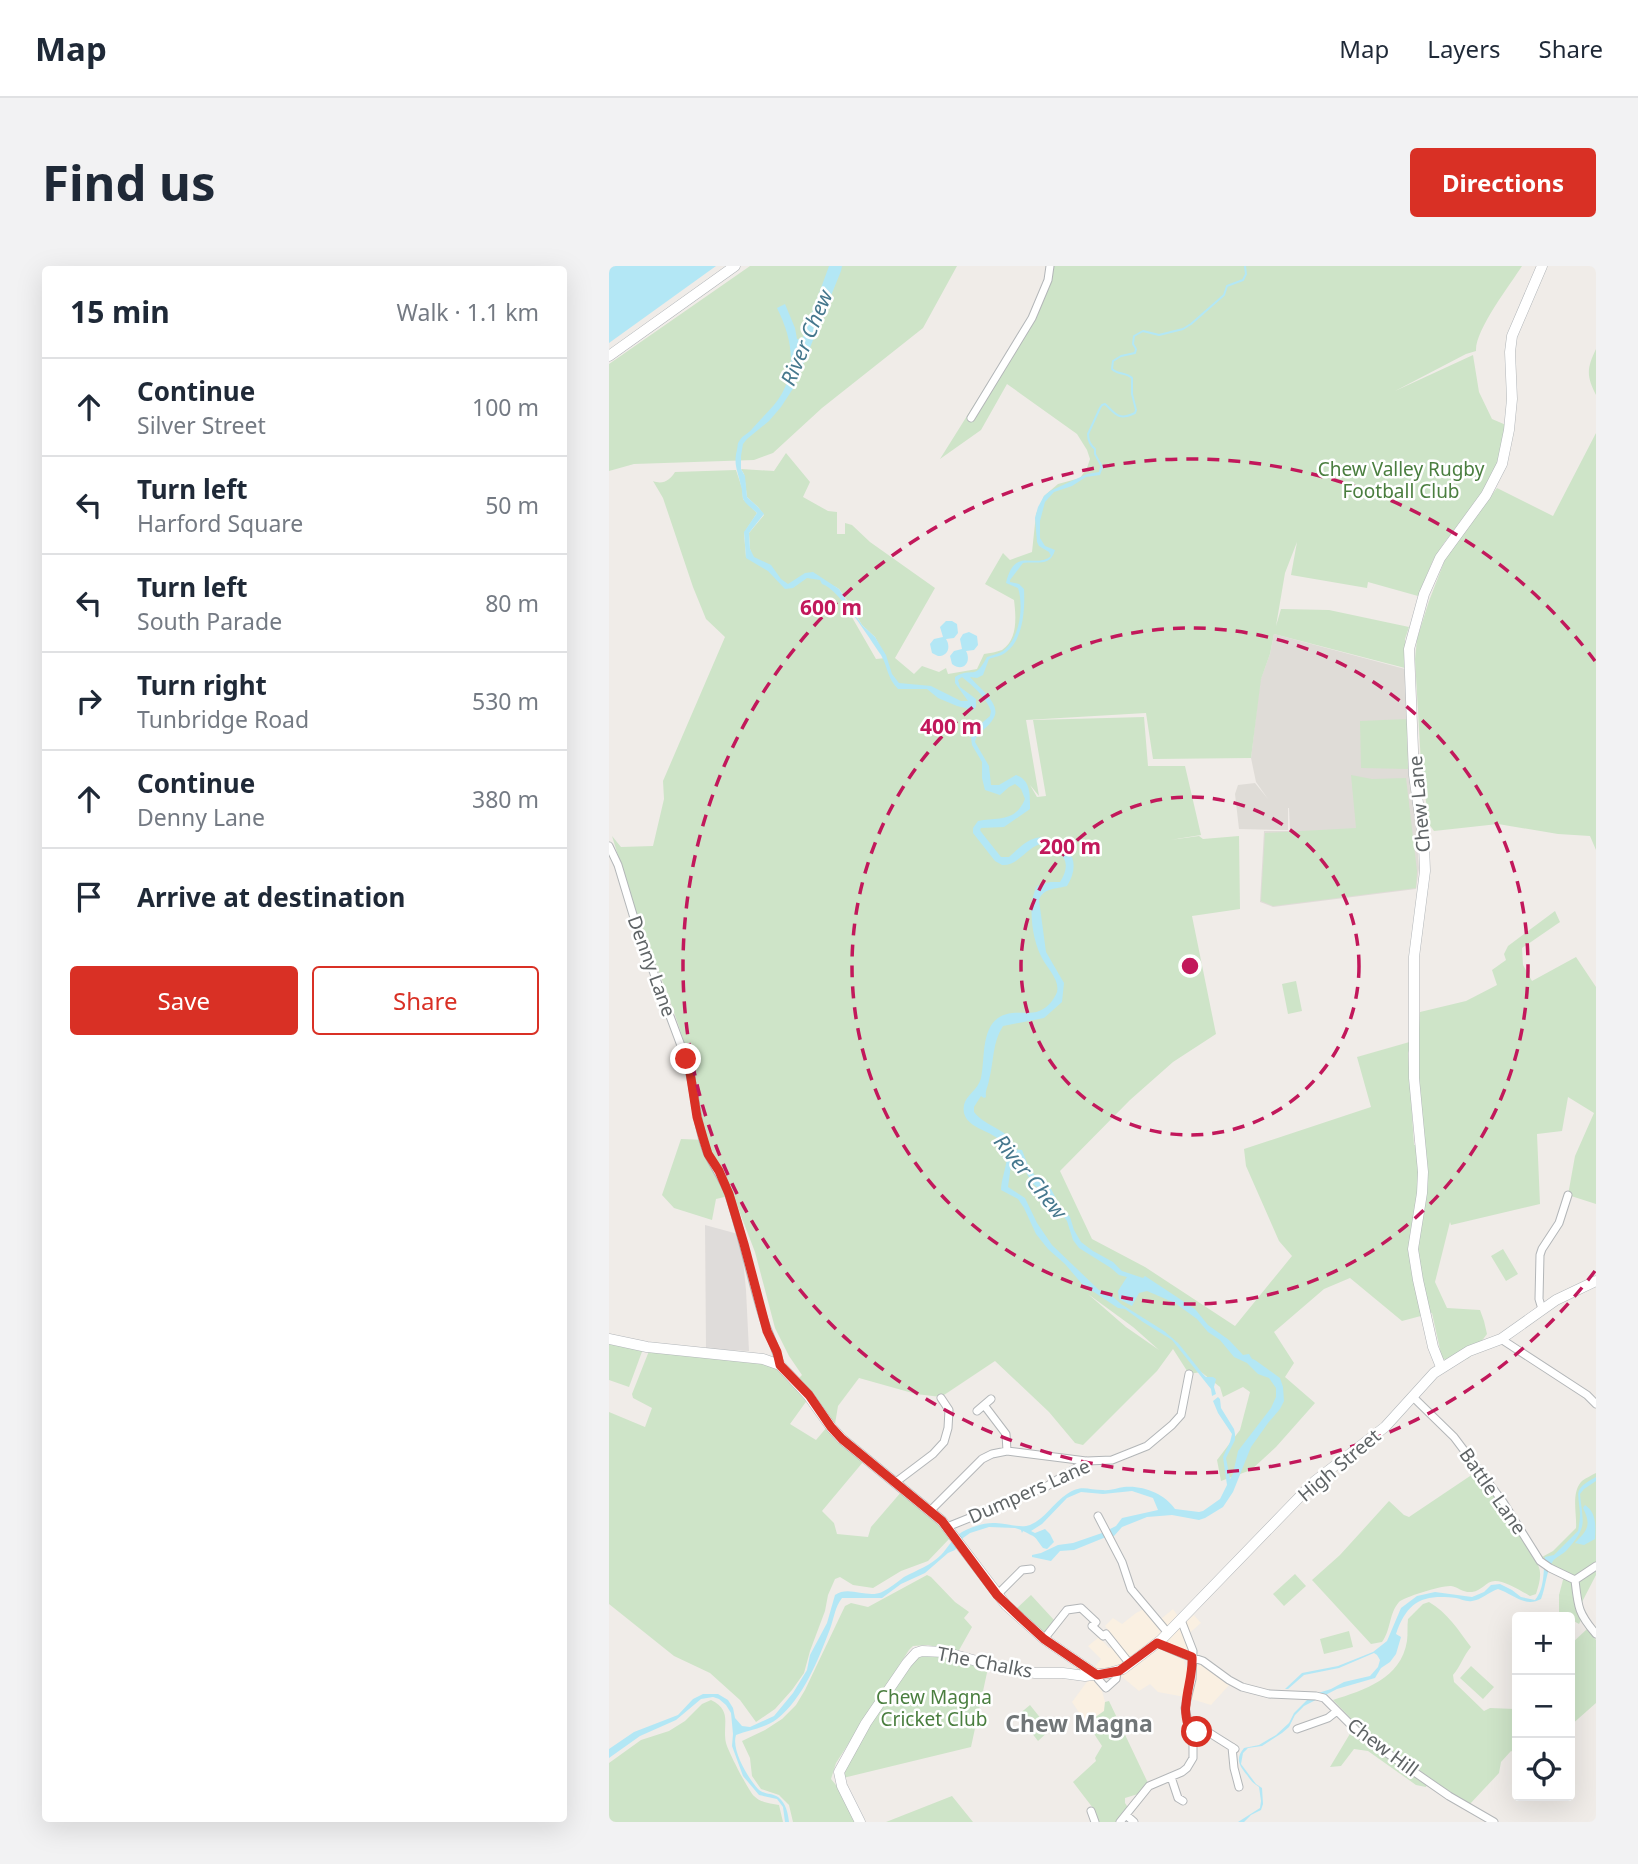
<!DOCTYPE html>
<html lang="en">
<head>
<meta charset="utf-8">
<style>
  :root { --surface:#fff; --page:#f2f2f3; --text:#1f2937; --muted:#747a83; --line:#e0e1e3; --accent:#d93025 }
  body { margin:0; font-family:"Noto Sans",sans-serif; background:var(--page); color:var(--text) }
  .controls { position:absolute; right:21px; bottom:21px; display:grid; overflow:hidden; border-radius:7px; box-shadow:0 7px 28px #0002 }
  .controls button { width:63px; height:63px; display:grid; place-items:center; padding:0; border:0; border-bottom:2px solid var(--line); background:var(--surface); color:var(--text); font:35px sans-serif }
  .stop { position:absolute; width:21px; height:21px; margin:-16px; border:5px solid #d93025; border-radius:50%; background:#fff }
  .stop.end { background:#d93025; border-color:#fff; box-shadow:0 2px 7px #0008 }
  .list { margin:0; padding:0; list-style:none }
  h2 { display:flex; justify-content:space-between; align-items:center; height:91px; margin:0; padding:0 28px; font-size:30px }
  h2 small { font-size:23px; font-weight:400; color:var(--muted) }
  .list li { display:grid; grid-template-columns:46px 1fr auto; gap:21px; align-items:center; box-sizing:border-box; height:98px; padding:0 28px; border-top:2px solid var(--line) }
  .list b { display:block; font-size:26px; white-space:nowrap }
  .list p { margin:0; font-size:23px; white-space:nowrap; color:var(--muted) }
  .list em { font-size:23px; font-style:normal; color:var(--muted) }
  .actions { display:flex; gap:14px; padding:21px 28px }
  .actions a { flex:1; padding:16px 0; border:2px solid var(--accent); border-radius:7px; text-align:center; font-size:24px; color:var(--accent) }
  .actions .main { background:var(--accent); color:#fff }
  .icon { flex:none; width:38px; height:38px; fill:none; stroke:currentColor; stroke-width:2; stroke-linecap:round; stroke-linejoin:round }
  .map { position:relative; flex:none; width:987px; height:1556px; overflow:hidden; border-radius:7px }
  header { display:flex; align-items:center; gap:42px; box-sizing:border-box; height:98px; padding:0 35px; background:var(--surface); border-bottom:2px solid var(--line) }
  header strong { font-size:33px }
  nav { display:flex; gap:38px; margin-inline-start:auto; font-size:24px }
  .intro { display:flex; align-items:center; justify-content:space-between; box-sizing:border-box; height:168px; padding:0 42px }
  h1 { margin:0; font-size:49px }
  .button { padding:18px 32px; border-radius:7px; background:var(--accent); color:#fff; font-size:24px; font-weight:700 }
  main { display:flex; gap:42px; padding:0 42px }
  aside { flex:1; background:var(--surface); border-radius:7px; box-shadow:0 7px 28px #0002 }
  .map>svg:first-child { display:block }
  .commercial { fill:#faf0e2 }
  .industrial { fill:#dfdcda }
  .education { fill:#dfdcd7 }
  .green { fill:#cee4c8; fill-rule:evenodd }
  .water { fill:#b3e7f5 }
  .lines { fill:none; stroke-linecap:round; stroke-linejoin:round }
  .stream { stroke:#b3e7f5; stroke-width:2 }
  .street-casing { stroke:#b3b6b8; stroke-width:9 }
  .secondary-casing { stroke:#b2b6b9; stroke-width:11 }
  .street { stroke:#fff; stroke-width:7 }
  .secondary { stroke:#fff; stroke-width:10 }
  .route { stroke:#d93025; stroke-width:9 }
  .ring { fill:none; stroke:#c2185b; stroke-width:3.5; stroke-dasharray:12 9 }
  .labels { text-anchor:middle; stroke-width:5; stroke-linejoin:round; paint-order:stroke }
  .park-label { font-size:19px; fill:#4a7e3f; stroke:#fff }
  .street-label { font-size:19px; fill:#5f6466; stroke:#fff }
  .water-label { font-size:21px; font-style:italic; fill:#46788e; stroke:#fff }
  .quarter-label { font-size:23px; font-weight:bold; fill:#717678; stroke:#fff }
  .centre { fill:#c2185b; stroke:#fff; stroke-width:3.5 }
  .ring-label { font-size:21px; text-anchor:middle; font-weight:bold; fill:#c2185b; stroke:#fff; stroke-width:5; stroke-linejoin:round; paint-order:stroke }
</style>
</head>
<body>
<header>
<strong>Map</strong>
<nav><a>Map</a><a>Layers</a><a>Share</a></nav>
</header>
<div class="intro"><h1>Find us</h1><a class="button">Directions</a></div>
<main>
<aside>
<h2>15 min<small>Walk · 1.1 km</small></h2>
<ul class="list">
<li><svg class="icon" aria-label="ahead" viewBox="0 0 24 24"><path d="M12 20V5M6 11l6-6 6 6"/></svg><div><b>Continue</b><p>Silver Street</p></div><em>100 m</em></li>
<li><svg class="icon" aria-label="left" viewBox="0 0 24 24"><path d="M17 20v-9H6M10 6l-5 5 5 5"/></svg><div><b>Turn left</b><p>Harford Square</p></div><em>50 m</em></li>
<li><svg class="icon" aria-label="left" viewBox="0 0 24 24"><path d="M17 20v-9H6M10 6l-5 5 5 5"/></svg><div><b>Turn left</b><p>South Parade</p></div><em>80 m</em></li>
<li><svg class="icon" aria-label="right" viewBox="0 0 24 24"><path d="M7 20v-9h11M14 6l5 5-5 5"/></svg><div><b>Turn right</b><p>Tunbridge Road</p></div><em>530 m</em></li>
<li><svg class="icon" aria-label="ahead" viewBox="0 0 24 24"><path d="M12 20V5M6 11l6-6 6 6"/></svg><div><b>Continue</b><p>Denny Lane</p></div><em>380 m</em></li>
<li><svg class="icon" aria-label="arrive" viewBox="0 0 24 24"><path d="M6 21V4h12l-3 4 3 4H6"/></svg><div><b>Arrive at destination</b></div></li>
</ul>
<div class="actions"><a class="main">Save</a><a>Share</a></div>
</aside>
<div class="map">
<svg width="987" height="1556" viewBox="0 0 987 1556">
  <rect width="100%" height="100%" fill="#f0ece8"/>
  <!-- commercial -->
  <path class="commercial" d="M535,1343L547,1357L564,1343L571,1353L549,1372L506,1403L496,1405L485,1402L492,1393L479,1380L490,1371L500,1382L505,1380L507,1374L496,1360L504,1352L513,1358L527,1347Z
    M585,1349L592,1357L577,1370L579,1383L575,1396L579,1406L593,1397L622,1417L602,1439L576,1431L549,1426L541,1418L530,1425L512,1410L546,1384Z
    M480,1413L484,1414L493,1425L496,1436L495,1445L477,1457L463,1436Z"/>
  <!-- industrial -->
  <path class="industrial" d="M96,959L129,968L133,983L137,1024L140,1085L97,1083Z"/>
  <!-- education -->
  <path class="education" d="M665,368L796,403L810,602L807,623L664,641L651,636L655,565H681L680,542H679V564L630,563L626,528L629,519L646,517L659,533L647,516L642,492L651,415L661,388Z"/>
  <!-- green -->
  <path class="green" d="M141,0H348L314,62L213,142L164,187L145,194L25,198L0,205V98Z
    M438,0H913C901,19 866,64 867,85L857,88L786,125L864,89L870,126L883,153L897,159V181L875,224L835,277L824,294L809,330L759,316L758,322L682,309L688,276L676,307L667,360L672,343L720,344L800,361L796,373V402L665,368L661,388L652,413L642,492L544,493L537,447L417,454L430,530L421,519L428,531L437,530L424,454L535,451L539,500H576L592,569L561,574L590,570L594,573L630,570L631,643L583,650L607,768L564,796L521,834L451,905L483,973L536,1001L626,1060L683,990L670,975L637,900L635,883L762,841L748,791L804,775L799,787L805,879L816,878L808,798L811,746L857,735L888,719L883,704L897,694L895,688L899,680L946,645L951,656L913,682L914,699L923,715L967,691L987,721V938L959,929L966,890L985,847L959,831L953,865L928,868L931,938L842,959L841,956L826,1016L838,1042L871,1044L875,1055L878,1068L860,1092L847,1097L834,1093L832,1088L823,1047L793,1055L741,1012L715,1023L665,1066L685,1097L676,1111L706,1137L667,1181L642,1204L612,1215L608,1194L631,1164L641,1126L634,1121L614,1131L611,1121L592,1106L580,1108L564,1083L548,1105L474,1179L466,1177L440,1146L386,1095L332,1131L307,1128L250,1112L229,1140L226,1158L212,1139L188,1114L193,1109L180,1090L166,1062L146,986L124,929L107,933L103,954L65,942L53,929L72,873L97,874L79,787L58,726L32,664L3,570L12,581L44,580L55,533L54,515L116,371L97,353L84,321L54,232L44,215C54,219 61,214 66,206L127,204L133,222L134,233L148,247L135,267L137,291L143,289L141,283L140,267L155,249L149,241L138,231L135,208L132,203L165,205L177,187L201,216L194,231L219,245L228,246V268H236V257L243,259L261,276L326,322L286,392L305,408L313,400L330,406L337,402L339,408L368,403L375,388C381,387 388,386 393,384C409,374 407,350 405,334L376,318L394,287L401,294L423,286L427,248L435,230L449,218L471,212L478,202L481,193L478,184L468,168L398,118L372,164L331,193L420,51L437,14ZM225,320L230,323L240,337L253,359L266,371L277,392L267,393ZM479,1028L524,1061L550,1084L517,1061Z
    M987,83V129C977,109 978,102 987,83Z
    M987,167V584L981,570L949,568L889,558L825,565L820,558L812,498L806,393L808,373L820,335L837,291L888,222L944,250Z
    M798,453L799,503L752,502L751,455Z
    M742,509L763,513L797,512L808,605L807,622L664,640L652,635L656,567L747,562Z
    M687,715L693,745L679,748L673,718Z
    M894,983L909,1008L897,1015L882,990Z
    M0,1076L34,1083L20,1121L0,1114Z
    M40,1085L160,1097L171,1104L199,1133L181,1158L207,1174L218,1161L225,1170L254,1196L213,1245L225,1257L228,1268L259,1271L262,1261L293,1225L330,1256L341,1272L319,1295L292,1305L264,1322L244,1319L231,1311L226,1313L219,1329L216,1345L201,1385L195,1407L183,1424L166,1443L147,1456L131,1434L101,1407L65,1390L0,1338V1146L36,1161L43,1142L24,1132L23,1128Z
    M867,1206L896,1243L924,1292C935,1303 931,1315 927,1328L921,1330C912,1325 897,1315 886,1315C877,1315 873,1325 863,1326C854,1327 849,1321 842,1320C834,1319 795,1331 790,1336C780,1347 782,1364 773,1376L762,1378L703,1314L731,1289L780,1235L795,1249L800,1251Z
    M987,1207V1309L973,1336L974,1350L970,1358L961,1353V1351L950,1347V1329L955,1310L943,1301L933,1291L944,1285L967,1262C968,1248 962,1228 972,1216C975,1213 983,1209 987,1207Z
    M686,1308L697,1320L675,1340L664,1328Z
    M318,1309L322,1311L346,1336L360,1346L355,1352L363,1361L349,1386L319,1379L304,1380L300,1384L227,1497L222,1513L227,1519L246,1556H184L180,1539L170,1529L152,1523L143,1510L141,1492L133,1475L156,1464L173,1453L187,1439L196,1424L236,1340L242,1337L259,1341Z
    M422,1329L445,1354L435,1367L406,1344Z
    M820,1336C838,1346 850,1365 862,1381C854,1390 852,1400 844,1409L845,1416L875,1445L881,1442L906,1443L908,1441V1488L902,1485L892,1496L890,1507L860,1539L754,1465L724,1434C755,1424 792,1413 798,1375C799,1368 798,1360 799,1353L814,1338Z
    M978,1363L987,1374V1437L961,1460V1379Z
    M740,1365L744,1381L715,1388L711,1373Z
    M314,1387L331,1389L379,1402L362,1481L234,1512L235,1499L306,1390Z
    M862,1400L885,1421L874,1433L851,1412Z
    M102,1434C124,1445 113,1458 117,1477C119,1485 139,1524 145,1530C152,1537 161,1537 170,1539L174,1556H0V1497L32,1474L60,1465L76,1455L93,1438Z
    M500,1435L539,1517L529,1528L516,1532V1537L520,1543L508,1556H489L487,1546L464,1516L487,1495L486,1492L493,1480L478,1457L495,1445L496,1436Z
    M421,1439L441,1464L429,1475L409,1449Z
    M742,1466L747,1467L818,1518L817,1521L807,1519L759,1485L745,1483L732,1500L721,1501Z
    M343,1530L364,1556H277Z"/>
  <!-- water -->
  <path class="water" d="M0,0H107L0,77Z
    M220,0H233L232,5L185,121L172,141L160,155L138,173L134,178L132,190V203L136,210L138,231L149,241L155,248L140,267L141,283L145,291L162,299L172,313L179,318L196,307L204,306L230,323L253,359L266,371L277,389L283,408L290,417L322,420L352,435H359L346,417V411C363,400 365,416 378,391C383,389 389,388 394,385C411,373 415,340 409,322L397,317C406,279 425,304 442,290L440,286L430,280L428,276L426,252L429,241L435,230L441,225L478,208L490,206L491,201H494L491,209L477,211L463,220L445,226L436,236L431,255V272L436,280L446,284C441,301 429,295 414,297L401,314V316L410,318L415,323C416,342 415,374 396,387C392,390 385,391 380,393L374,409L368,412L361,411C368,420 390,436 386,449C383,458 372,465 367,472L366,476L380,500L382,519H390L407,509C422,514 421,529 421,543L395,561L372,562L371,564L373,567L392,591H400C408,584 416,575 427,572C434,570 438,573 444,575C466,583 470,601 458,620C447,623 434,622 430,634L437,686L455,717L453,736L435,752L394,760C383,777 385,796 380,814C379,821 376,824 377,831L375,832L372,830L365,841V846C377,862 401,862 406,883L413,884L420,902L432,917L442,923L450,938L461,951L465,964L472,976L484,985L504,996L513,1005L534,1012L536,1010L586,1043L599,1059L620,1074L634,1089L640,1088L643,1093L646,1094L671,1112L674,1121L675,1135L671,1143L659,1157L642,1181L624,1226L614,1241L596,1252L590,1254L563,1249L538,1251L513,1261L505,1270L497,1271L465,1284L451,1285L442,1295L423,1291V1289L432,1287L449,1279L464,1277L493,1267L507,1260L513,1252L549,1244L544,1232L523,1225L494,1228L472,1226L458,1232L433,1258L422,1265L426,1267L436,1263L441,1268L445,1276L438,1283L434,1282C424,1269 430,1273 414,1265L413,1267L412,1264L406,1262L380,1261L361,1267L354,1272L346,1284L339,1287L316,1307L292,1318L273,1332H233C226,1341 225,1352 221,1363C210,1392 194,1433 168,1453C156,1462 141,1464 127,1469C122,1484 139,1512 149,1523C155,1529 163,1527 169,1531C177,1537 179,1547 180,1556H176L174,1541L168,1533L150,1529L134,1510L123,1480L124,1468L122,1447L117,1439L110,1433L104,1431L92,1433L67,1454L31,1470L0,1492V1483L25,1466L69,1449L84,1433L94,1428H109L119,1434L124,1442L126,1452L133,1460L141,1461L165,1450L184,1427L198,1404L201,1389L218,1357L226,1329C240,1319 258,1333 273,1326C281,1322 288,1316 295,1311C308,1304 321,1300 332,1289C339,1282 343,1272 353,1266C362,1261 374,1257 384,1257C396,1256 410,1263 421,1259C436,1253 445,1236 458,1228C472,1218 479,1224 494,1224C501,1225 508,1222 515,1221C534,1219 556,1228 566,1243L590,1246L594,1245L611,1233L618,1219L614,1191L621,1176L623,1168L609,1147L604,1135L609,1131L611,1133L612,1142L625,1163L626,1168V1174L617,1192L621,1213L624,1208L629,1185L662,1142L667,1131V1122L660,1112L649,1108L638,1097L625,1091L611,1074L599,1066L588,1053L566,1037L538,1025L530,1027L523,1040L510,1033L509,1025L518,1011L510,1009L502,1002L470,982L464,974L458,955L440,931L423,917L414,901L402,899L399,921L416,932L428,957L443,979L490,1024L500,1027L512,1038L555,1065L569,1077L594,1108L597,1111H604L607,1113L605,1121L607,1128L603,1130L602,1123L563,1074L534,1056L516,1043L509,1042L473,1018L456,998L439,983L427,968L415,942L409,933L392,924C392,911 401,894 397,882C390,863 350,865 355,839C357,829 369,824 372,812C376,794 372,764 389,752C408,739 426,757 443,735C445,732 447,729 448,726C451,714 438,702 433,692C423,674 418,638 428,620L441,616H451C465,594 452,584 431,578C416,583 409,600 393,599L386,595L364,567V562L369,555C388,551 406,557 416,533L412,523L406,518L400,521L391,529L376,524L373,512V496L363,479L362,472L366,463L381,450L382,445C377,431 365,421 353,411L349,414L351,421L367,433V441L364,444L348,440L329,432L318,423H289C278,412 279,401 272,389C260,372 231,324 213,318L211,314L198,312L184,322L176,323L159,305L137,292L135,266L148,247C144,243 139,240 136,236C132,231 134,226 132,220C129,206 124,198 128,184C129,179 128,178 131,174C134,169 140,167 143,163C150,155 158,147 165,139C190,109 184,74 168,42L176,38L186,62L188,73L193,74Z
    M337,355H343L348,358L349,367L345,372L337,373C342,381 339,390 329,390L323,387L321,378L325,373L334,371L331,361Z
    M360,366L368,370L369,379L365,384L357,385C363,396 354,407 343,398L341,390L345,385L353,383L351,373L354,368Z
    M987,1211V1215L975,1223L971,1228C974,1259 979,1260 957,1285C953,1289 948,1290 944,1295C937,1305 937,1321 932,1333C916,1342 904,1328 889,1323C880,1326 872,1334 863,1335C857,1336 852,1333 847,1332C813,1328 798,1336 787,1368L792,1371L787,1388L781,1396L772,1402L766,1412L728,1423L695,1440L686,1449L680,1461L673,1467L653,1480L639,1482L634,1487L632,1498L647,1518L653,1522L654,1538L652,1544L642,1549L635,1556H629L651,1542L652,1535L650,1521C644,1517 642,1515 638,1509C630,1499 626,1493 635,1482L650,1479L667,1469L680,1457L685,1447L700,1432L706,1428L722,1423L735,1416L761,1410L769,1401L771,1394L768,1389L765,1387L730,1402L695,1409L679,1423H676L693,1407L729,1400L764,1386L778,1375L792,1342L808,1330L826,1326L863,1331L875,1326L882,1319L891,1318L903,1324L912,1331L926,1334C936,1322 934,1306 936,1291L945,1289L969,1265C970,1259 971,1254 971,1248C970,1226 963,1224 987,1211Z
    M976,1239C987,1246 987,1259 986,1273L975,1279L966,1277C978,1264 983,1260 974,1242Z"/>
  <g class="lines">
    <!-- stream -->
    <path class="stream" d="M493,201L486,188V183C481,179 479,175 479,168L491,142L493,139L496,138C507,148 509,155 526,147L527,144L523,128V112C517,106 509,109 503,103L504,95L512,90L526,87L527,83L524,78L525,70L534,65L550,69L574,63L582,58L615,29L618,20L634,14L637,8L636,0"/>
    <defs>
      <path id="street" d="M362,152L423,52L439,14L441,0
        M0,580L9,599L28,662L77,793C87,823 86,856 98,886C105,901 115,914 120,929C133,968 141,1009 153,1048C158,1065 167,1081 171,1099
        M933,1043L930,1033L931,989L933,983L950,957L959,929
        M892,1073L978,1129L987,1138
        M804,1131L845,1171L894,1236L931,1295L941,1302L966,1314
        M375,1139L397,1168L398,1185
        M368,1145L382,1133
        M287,1216L324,1188L335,1176L339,1162L340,1144L332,1132
        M322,1244L373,1193L383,1188L398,1185L477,1195
        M489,1250L513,1296L522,1323L559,1367
        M338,1261L435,1222L478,1195L503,1194L538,1180L563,1159L572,1149L580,1108
        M966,1314C969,1341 969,1347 987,1368
        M966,1314L987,1300
        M388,1329L413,1304L422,1303
        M435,1373L458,1344L472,1342L487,1356L483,1360L494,1370L497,1368L521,1398
        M548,1377L576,1389L594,1395L620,1414L633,1421L660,1428L707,1430L715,1432L752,1469L840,1530L885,1556
        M488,1409L489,1413L497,1422L507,1413L508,1406
        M688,1463L719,1452L728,1445
        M581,1468L593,1464L599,1466L626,1483
        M623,1481L625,1502L630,1521
        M562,1511L569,1532L574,1535
        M482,1545L486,1556
        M517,1549L525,1556
        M511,1556L540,1520L573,1506L578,1502L584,1492V1478L576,1442L583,1413L584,1385L572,1354"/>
      <path id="secondary" d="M0,90L126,0
        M0,1073L38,1081L154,1093L171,1099L199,1129L222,1161L233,1173L333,1255L397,1339L435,1373L488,1409
        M832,1101L824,1081L809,1014L804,983L813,927L814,906L805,812V691L816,605L815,579L805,509L800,383L815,328L831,292L877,229L893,198L900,164L903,133L901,86L903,70L933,0
        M251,1556L233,1520L230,1506L257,1457L298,1397L307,1387L313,1385L335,1386L382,1399L426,1407H454L476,1410L500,1407L514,1403L552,1374L706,1215L776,1161L825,1107L860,1085L892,1073L947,1034L987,1015"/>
    </defs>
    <!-- street casing -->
    <use href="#street" class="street-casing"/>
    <!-- secondary casing -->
    <use href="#secondary" class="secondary-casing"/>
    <!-- street -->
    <use href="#street" class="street"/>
    <!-- secondary -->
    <use href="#secondary" class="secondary"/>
  </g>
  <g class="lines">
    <!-- route -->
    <path class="route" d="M77,793L81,806L88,851L95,875L99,888L110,905L120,928L135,978L158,1065L168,1086L171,1099L200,1129L222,1161L233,1173L333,1255L388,1329L412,1352L435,1373L488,1409L510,1405L548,1377L583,1391C584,1408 578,1422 577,1439C575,1448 579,1458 581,1468L588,1466"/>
  </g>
  <!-- distance rings -->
  <g class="ring">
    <circle cx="581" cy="700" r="169"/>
    <circle cx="581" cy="700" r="338"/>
    <path d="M986 1005A507 507 0 1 1 986 395"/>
  </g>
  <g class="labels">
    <!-- park labels -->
    <g class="park-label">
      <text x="792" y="210">Chew Valley Rugby<tspan x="792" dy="22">Football Club</tspan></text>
      <text x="325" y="1438">Chew Magna<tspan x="325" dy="22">Cricket Club</tspan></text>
    </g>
    <!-- street labels -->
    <g class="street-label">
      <text transform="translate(810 538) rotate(-95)" y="7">Chew Lane</text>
      <text transform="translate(43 700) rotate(70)" y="7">Denny Lane</text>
      <text transform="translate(730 1199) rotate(-40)" y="7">High Street</text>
      <text transform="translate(420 1225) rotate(-24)" y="7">Dumpers Lane</text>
      <text transform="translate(884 1225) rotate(55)" y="7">Battle Lane</text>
      <text transform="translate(376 1396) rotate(11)" y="7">The Chalks</text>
      <text transform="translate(774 1481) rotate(37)" y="7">Chew Hill</text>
    </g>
    <!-- water labels -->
    <g class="water-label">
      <text transform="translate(198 72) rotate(-67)" y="7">River Chew</text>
      <text transform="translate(421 911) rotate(51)" y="7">River Chew</text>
    </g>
    <!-- quarter labels -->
    <g class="quarter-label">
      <text x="470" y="1466">Chew Magna</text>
    </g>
  </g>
  <circle cx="581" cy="700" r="10" class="centre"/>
  <g class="ring-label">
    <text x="222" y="349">600 m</text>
    <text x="342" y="468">400 m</text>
    <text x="461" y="588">200 m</text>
  </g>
</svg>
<div class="controls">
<button>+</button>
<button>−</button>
<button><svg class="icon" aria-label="locate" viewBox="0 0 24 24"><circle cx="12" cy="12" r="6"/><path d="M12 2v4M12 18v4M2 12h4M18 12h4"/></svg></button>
</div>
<div class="stop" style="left:588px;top:1466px"></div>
<div class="stop end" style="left:77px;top:793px"></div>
</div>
</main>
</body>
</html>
